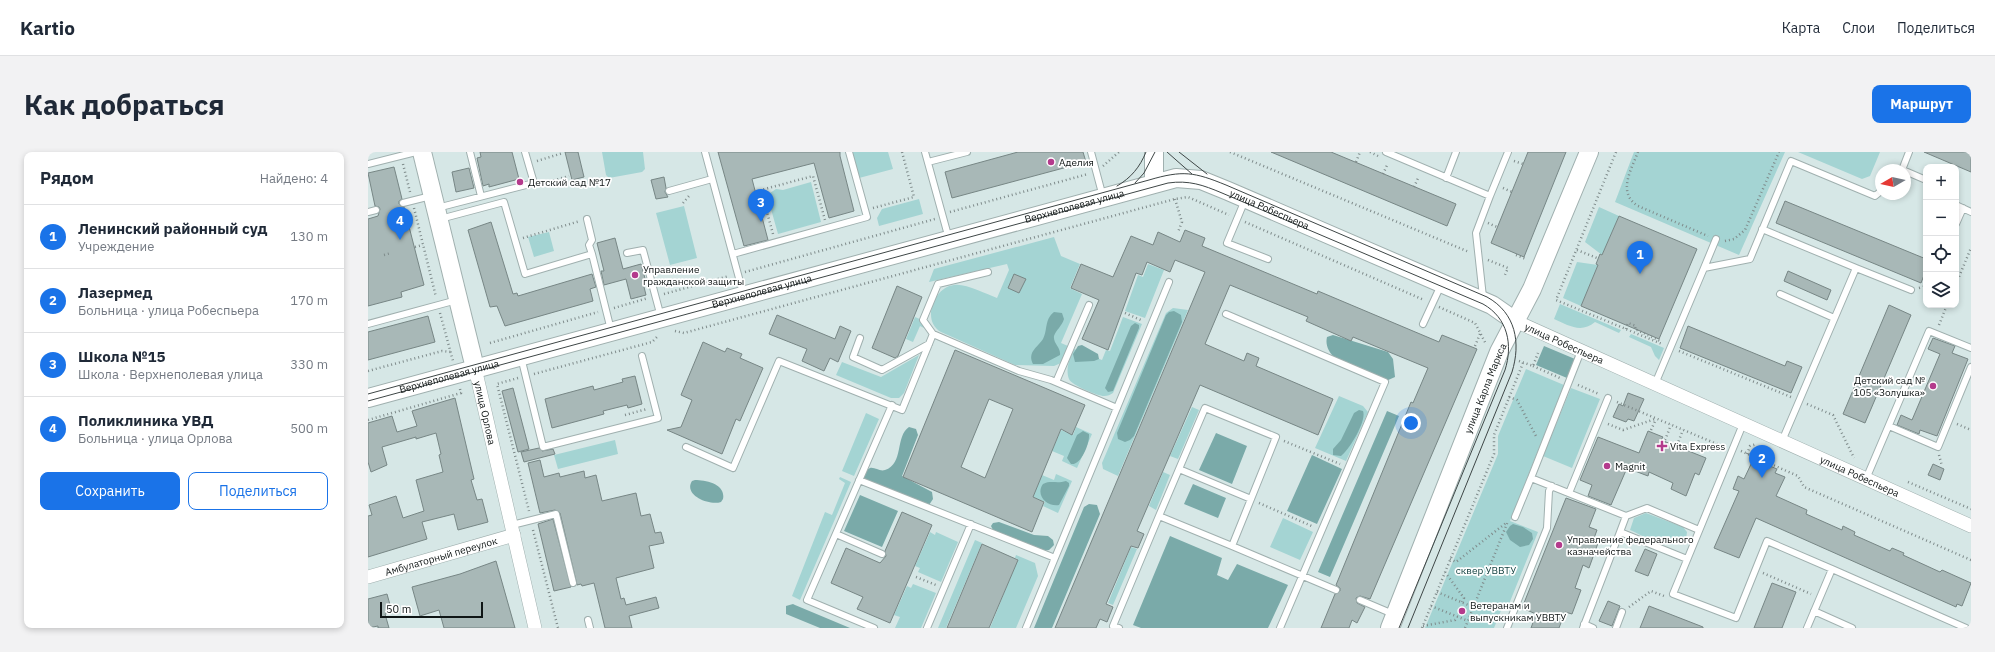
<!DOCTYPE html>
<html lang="ru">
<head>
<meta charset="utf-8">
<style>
  :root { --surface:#fff; --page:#f2f2f3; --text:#1f2937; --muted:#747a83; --line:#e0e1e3; --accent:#1a73e8 }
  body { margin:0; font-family:"IBM Plex Sans",sans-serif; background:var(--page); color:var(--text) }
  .controls { position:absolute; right:12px; top:12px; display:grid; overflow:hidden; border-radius:8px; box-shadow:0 2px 6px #0003 }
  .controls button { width:36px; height:36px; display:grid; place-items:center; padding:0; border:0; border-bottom:1px solid var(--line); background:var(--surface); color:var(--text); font:20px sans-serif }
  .compass { position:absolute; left:1507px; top:12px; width:36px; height:36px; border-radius:50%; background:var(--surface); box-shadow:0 2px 6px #0003; rotate:261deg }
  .scale { position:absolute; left:12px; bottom:10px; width:103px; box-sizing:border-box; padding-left:4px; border:2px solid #0f1515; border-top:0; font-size:11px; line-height:14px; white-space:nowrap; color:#0f1515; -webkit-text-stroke:3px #fff; paint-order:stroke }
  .you { position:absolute; left:1043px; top:271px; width:14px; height:14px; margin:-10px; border:3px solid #fff; border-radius:50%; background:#1a73e8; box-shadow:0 0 0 6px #1a73e833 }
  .badge { display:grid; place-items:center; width:26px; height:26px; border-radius:50%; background:var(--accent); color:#fff; font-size:13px; font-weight:700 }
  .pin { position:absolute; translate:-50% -33px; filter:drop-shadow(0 1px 2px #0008) }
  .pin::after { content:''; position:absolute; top:21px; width:14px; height:12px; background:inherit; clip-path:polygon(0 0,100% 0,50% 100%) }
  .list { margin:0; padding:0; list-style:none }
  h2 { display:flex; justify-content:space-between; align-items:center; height:52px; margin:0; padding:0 16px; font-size:17px }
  h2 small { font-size:13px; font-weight:400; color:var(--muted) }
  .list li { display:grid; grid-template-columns:26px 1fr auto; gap:12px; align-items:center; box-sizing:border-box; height:64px; padding:0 16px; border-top:1px solid var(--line) }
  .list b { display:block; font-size:15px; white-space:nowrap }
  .list p { margin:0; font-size:13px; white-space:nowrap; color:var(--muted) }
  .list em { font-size:13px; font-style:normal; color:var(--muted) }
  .actions { display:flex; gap:8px; padding:12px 16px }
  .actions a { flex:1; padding:9px 0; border:1px solid var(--accent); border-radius:8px; text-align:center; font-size:14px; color:var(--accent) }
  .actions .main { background:var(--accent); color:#fff }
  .icon { flex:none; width:22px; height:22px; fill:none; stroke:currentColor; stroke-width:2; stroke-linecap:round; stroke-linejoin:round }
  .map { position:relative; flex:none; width:1603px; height:476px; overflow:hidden; border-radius:8px }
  header { display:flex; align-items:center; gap:24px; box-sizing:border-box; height:56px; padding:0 20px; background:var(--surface); border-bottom:1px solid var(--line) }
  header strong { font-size:19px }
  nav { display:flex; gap:22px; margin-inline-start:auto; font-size:14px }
  .intro { display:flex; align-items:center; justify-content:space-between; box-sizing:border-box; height:96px; padding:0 24px }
  h1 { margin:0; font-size:28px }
  .button { padding:10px 18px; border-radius:8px; background:var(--accent); color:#fff; font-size:14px; font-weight:700 }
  main { display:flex; gap:24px; padding:0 24px }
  aside { flex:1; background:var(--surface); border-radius:8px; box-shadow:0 2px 6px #0003 }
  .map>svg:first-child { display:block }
  .green { fill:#a4d4d3 }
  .forest { fill:#7aaaa9 }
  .building { fill:#a8b8b7; stroke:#778685; fill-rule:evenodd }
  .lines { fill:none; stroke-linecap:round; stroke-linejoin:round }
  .lane-casing { stroke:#a0b0af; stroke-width:8 }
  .street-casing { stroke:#a0b0af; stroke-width:14 }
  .secondary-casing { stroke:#a0b0af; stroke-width:20 }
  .path { stroke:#7f8b8b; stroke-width:2.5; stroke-dasharray:1 3; stroke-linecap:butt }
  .lane { stroke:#fff; stroke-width:6 }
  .street { stroke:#fff; stroke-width:13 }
  .secondary { stroke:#fff; stroke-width:18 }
  .tram { stroke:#3e4646; stroke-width:1 }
  .poi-dot { fill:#b43a8c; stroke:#fff; stroke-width:1.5 }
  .labels { text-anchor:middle; stroke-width:3.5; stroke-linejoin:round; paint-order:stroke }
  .poi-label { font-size:10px; fill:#0f1515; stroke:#fff; text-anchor:start }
  .street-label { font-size:10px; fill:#0f1515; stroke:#fff }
  .park-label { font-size:10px; fill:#0c3c3b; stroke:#fff }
</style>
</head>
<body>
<header>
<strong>Kartio</strong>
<nav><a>Карта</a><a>Слои</a><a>Поделиться</a></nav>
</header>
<div class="intro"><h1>Как добраться</h1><a class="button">Маршрут</a></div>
<main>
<aside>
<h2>Рядом<small>Найдено: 4</small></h2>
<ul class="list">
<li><span class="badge">1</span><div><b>Ленинский районный суд</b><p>Учреждение</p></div><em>130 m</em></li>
<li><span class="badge">2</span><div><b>Лазермед</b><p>Больница · улица Робеспьера</p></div><em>170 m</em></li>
<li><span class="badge">3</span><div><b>Школа №15</b><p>Школа · Верхнеполевая улица</p></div><em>330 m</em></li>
<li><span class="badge">4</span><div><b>Поликлиника УВД</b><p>Больница · улица Орлова</p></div><em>500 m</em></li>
</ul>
<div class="actions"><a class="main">Сохранить</a><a>Поделиться</a></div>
</aside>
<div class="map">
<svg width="1603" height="476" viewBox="0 0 1603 476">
  <rect width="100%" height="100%" fill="#d6e7e6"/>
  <!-- green -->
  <path class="green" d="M234,0H275L277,17L274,20L241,26L238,23Z
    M484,0H520L525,17L491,26Z
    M1266,0H1417L1371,103L1247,50Z
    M1430,0H1429H1512L1502,24L1494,27Z
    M443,30L453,70L410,82L399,43L408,37L415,38Z
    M551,47L555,62L511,74L509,66L514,57Z
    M316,54L329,106L302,113L288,61Z
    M1231,55L1251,64L1234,103L1217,90Z
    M181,80L186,99L166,105L160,85Z
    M686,85L693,104L712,112L702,136L714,142L693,191L700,194L693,211L686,214L647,213L573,180C553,169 566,135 586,133C597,131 618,142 629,146L641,118L639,112L561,130L566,117Z
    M1209,110L1230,113L1213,154L1195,146Z
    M780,112L796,118L777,166L757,159L770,123L775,125Z
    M1192,152L1253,178L1251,181L1227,170C1213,182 1200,173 1186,167Z
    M805,156L820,158L750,324L735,317L734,311L798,161Z
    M547,165L554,168L556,176L552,174L545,190L538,187Z
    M755,165L774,172L745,241C742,243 740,244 736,244C730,244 703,233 701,227C697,216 702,206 706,197L734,208L738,198L742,199Z
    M1263,182L1296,196L1291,208L1287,204L1283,195L1261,185Z
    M551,203L536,241L531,246H523L468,223L474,210L513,225Z
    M1158,217L1196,233L1142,369L1170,380L1141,452L1136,451L1126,476H1057L1130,302V284Z
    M1203,236L1232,247L1204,316L1175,304Z
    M971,244L995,254L1000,260L978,309L947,296Z
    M824,255L831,258L810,307L802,304Z
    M498,261L511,267L486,324L474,319Z
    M708,275L724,282L709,316L694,309L696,304L684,299L693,278L705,283Z
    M247,288L250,302L190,317L186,303Z
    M795,320L802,323L788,358L781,354Z
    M688,322L704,329L690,361L675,354L677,350L665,345L674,323L686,328Z
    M472,325L483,330L432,448L424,444L457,360L464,363L477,331L471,327Z
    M1278,361L1315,375L1319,380L1318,387C1303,402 1278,385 1262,378L1266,366Z
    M915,366L945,380L932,408L902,395Z
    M562,380L567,383L568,380L590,390L573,430L550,420L552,416L547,414Z
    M607,388L614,391L578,476H570Z
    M763,395L769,397L745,453L740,451Z
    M648,403L667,411L670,424L648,476H622L650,407L647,406Z
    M545,432L568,441L553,476H527L532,465L526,463L539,434L543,436Z"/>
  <!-- forest -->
  <path class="forest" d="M806,159L813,163L814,170L766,284L762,288L757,290L750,287L749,281L798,163L801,160Z
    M686,160L694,161L696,167C694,174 688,178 686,184C685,192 693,195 692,203L675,212H665C659,200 669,196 675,187C680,178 676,168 686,160Z
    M767,171L771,173V176L745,239L740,240L737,236L763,174Z
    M965,183L1020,200L1025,207L1027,225L1018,229L966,205C961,200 957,193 959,185Z
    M714,193L730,202L731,207L726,209L707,210L705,202L710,194Z
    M1176,194L1207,207L1199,226L1168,213Z
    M991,258L995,259C999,269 981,298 973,304L965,303V297L973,288L986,261Z
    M1019,259L1031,264L962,425L950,420Z
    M541,275L548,277L550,283L534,324L564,340L565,347L561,353L495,326L497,319L502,316C507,315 512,320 517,318C536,312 527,284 541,275Z
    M715,279L721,282C722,291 713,314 703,312L699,306L709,283Z
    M848,281L879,294L864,332L831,318Z
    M944,303L974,317L949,372L919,359Z
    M327,328C338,328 358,332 355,347L353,350C341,354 315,343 324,329Z
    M698,329L701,331V334L691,353C679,355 667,343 675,332C683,328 689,332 698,329Z
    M825,332L858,346L850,366L816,352Z
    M492,343L530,359L514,395L476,379Z
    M721,352L729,353L732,362L684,476H666L716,355Z
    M631,370L666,383L680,384L685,388L686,393L681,398L675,399L625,378L623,374L625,371Z
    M1145,372L1155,375L1164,381L1165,387L1161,393L1152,395L1142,388L1138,380L1142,374Z
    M802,384L854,406L849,423L860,428L869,412L920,433L900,476H773L765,473Z
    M425,452L427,453L482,476H452L418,462V454Z"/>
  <!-- building -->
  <path class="building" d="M112,0H144L151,27L121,35V32L115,34L109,6L113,5Z
    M197,0H210L216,25L204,28Z
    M350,0H472V4L486,59L461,66L446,11L384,27L400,88L376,94Z
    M650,0H715L718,10L584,46L577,20Z
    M903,0H963L1088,52L1079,74Z
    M1160,0H1198L1156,105L1123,91Z
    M1556,0H1603V20Z
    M26,15L34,47L31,49V52L36,55L56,133L33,140L34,145L0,154V67L10,64L12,57L11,55L7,54L0,21Z
    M101,16L106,36L88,40L84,20Z
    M296,25L298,36L297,40L300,45L288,47L283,28Z
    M1417,49L1558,107V118L1553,131L1408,71Z
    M1251,64L1329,97L1291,187L1213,154L1230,113L1228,112L1232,102L1234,103Z
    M123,70L145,142L149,141L150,144L224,122L228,135L222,137L225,149L137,174L129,154L122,155L100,78Z
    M817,78L837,86L834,94L949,142L950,139L1071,190L1074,183L1109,197L1002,447L992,444L988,446L989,451L997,455L989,471L984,468L981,476H953L967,442L972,439V436L968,433L1043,250L1045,251L1060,216L985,185L983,189L938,169L940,165L862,133L837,192L876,209L879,201L891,206L888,214L965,247L950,283L832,233L769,379L776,382L770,396L763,394L738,452L745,455L739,470L732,467L728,476H687L837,120L807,108L802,120L779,110L774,123L768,121L740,198L714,187L731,148L703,136L713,112L745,125L763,84L785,93L790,80L812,90Z
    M247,86L255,117L273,112L278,130L275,131L278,143L263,147L258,127L236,133L233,119H236L229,91Z
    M1420,119L1463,138L1459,148L1416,129Z
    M646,122L658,127L651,141L640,136Z
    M529,134L554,145L530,204L527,206L504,196Z
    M1521,153L1543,163L1497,271L1475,262Z
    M409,163L467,187L472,174L483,179L470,210L462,206L456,219L434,209L439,197L401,182Z
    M60,164L67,190L0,208V180Z
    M1320,174L1417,214L1419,209L1434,215L1423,241L1312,196Z
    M1565,186L1587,194L1584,201L1600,207L1569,284L1552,278L1551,282L1529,273L1533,263L1544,268L1572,202L1560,197Z
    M335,190L357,200L359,196L374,202L372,206L395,216L372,269L368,267L354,302L299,278L313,275L324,248L313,243Z
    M587,198L717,253L704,283L693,277L665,345L676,350L664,380L535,325ZM621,247L645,257L617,326L593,315Z
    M267,224L274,252L260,256L259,253L235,259L236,262L184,276L177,247L225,234L226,238L255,230L254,227Z
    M145,236L161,297L150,300L134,239Z
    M1260,241L1276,247L1266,269L1260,267L1258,270L1245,265L1251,252L1255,254Z
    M87,246L106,327L103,328L109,348L114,347L120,370L90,378L86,362L54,370L59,387L0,405V364L4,363L1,353L28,344L35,366L56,359L48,328L75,320L71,303L73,302L68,281L48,287V285L14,295L19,313L3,320L0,310V271L24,264L29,280L49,274L44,259Z
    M1280,279L1295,285L1293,288L1338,306L1331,323L1327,321L1318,344L1303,337L1305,331L1281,320L1280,324L1259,316L1243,353L1220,344L1224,333L1212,328L1230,285L1271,301Z
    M171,296L174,299L185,297L187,302L156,310L153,300Z
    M172,308L176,325L191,321L192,325L216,319L217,326L228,323L234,349L268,341L273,364L282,362L287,381L293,380L296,391L281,394L286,416L248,426L253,447L256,446L258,453L288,445L291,456L261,464L264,476H237L226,431L214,434L213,432L209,433L192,361L187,358L172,361L160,311Z
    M1384,310L1396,315L1397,312L1409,317L1407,321L1417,325L1408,344L1439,358L1438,362L1474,378L1475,374L1487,380L1486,383L1522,399L1524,396L1536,401L1535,403L1572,420L1574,418L1603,431L1594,454L1589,452L1588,455L1388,366L1371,406L1346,396L1371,339L1365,337L1370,324L1376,327Z
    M1565,312L1576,317L1572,328L1560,323Z
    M1198,346L1228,357L1221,375L1229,378L1225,389L1230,391L1221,416L1215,413L1207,436L1213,438L1204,462L1197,460L1191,476H1163L1168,462L1154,456Z
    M534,360L564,373L522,471L489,457L495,445L463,431L478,396L512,411L518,404L517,399Z
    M185,367L203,435L186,439L170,372Z
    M614,392L650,408L621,476H579Z
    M1277,397L1289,402L1280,424L1267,419Z
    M128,409L147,476H76L71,458L52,464L44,435L92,422Z
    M1404,431L1428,440L1414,476H1386Z
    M19,442L24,460L17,462L21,476H10V474L0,476V447Z
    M1240,449L1252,454L1244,474L1231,469Z
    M1281,454L1335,475V476H1272Z"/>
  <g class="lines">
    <defs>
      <path id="lane" d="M102,0L113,44
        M337,0L375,141
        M557,0L581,87
        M723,0L735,45
        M1018,0L1122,44L1140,0
        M560,10L599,0
        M0,12L48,0
        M1534,18L1541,0
        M1537,19L1558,28
        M1078,26L1088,0
        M301,39L344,27
        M877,48L859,91L900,107
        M35,51L63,44
        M1588,53L1603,60
        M69,56L166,31L157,0
        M0,60L8,58
        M72,67L136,50L157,122L224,102L243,178
        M219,67L224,88L221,93L224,102
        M1588,72L1595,56
        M1394,77L1488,116L1414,289
        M259,101L275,98L293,165
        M365,102L499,65L481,0
        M1336,116L1348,87
        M1488,116L1543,138
        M1412,142L1466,166
        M1115,145L1108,81L1122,44
        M858,162L1017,230L912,476
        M0,172L89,148
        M1055,172L1073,133
        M565,182L651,219L683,228L749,256
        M492,186L485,205L514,218L561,192
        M1213,199L1163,326L1258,364L1252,380L1319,407
        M153,205L175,295L290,266L274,204
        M688,230L721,153
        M1287,232L1336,116L1382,107L1423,9L1507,44L1513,39
        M1375,272L1305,442L1368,466L1399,389L1464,417
        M1521,274L1570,295L1603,215
        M318,295L365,316L411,209L534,258L565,182L555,168L570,132L620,120
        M811,317L883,347
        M1498,327L1561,179L1603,196
        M491,328L687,406
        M1201,341L1240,246
        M1258,364L1279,356L1331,378
        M1147,365L1163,326
        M144,373L188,362L205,431
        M468,382L514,402
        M864,394L968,438
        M992,448L1025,462
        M1446,459L1484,476
        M220,468L222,476
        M1216,472L1225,476
        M506,476L439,448L524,253
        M559,476L603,372
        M658,476L801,130
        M751,476L745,474L791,364L864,394L908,285L837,256L791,364
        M1139,476L1179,376L1181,339L1184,334
        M1215,476L1252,380
        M1248,476L1254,460
        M1439,476L1464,417L1598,476"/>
      <g id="street">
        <path id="s1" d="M1147,169L1603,374"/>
        <path id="s2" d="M107,216L167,476"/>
        <path id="s3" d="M0,425L146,383"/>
      </g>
      <g id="secondary">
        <path d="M54,0L107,216"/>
        <path d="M786,0V31"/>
        <path id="s4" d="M0,246L808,26L833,28L860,39L1124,153L1147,169"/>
        <path id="s5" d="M1022,476L1131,200L1164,137L1221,0"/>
      </g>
    </defs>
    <!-- lane casing -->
    <use href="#lane" class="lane-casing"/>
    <!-- street casing -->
    <use href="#street" class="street-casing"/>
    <!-- secondary casing -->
    <use href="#secondary" class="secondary-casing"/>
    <!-- path -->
    <path class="path" d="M862,0L1101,100
      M1002,0L1010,4
      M1248,0L1188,148L1294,192
      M1270,0C1263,18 1249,41 1270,54L1340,84
      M169,9L195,1
      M1146,9L1155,12
      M988,10L992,0
      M35,12L42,40
      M735,14L751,0
      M1015,22L1020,11
      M174,32L201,24
      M1046,35L1051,24
      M1135,36L1144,40
      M807,47L814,70L810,80
      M315,51L321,44
      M46,56L68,145
      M505,56L546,45L534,0
      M582,60L720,22
      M877,70L1056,148
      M1120,71L1129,75
      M405,82L393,38L445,24L457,68
      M155,86L212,69
      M1357,89L1366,87L1377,78L1411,0
      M47,95L55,93
      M1209,98L1229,106
      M16,103L23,101
      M1148,103L1158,107
      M1120,108L1140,116L1136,125
      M377,120L567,67
      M1588,132L1603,96
      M1551,136L1558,134
      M296,142L361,124
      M1071,155L1107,171L1118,192
      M246,156L280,146
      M72,161L85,209
      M757,161L775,169
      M1571,173L1579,153
      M1258,177L1260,171L1268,174L1267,177L1292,189V191
      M307,179L316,181L807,47L820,45L861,63
      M122,191L230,160
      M1107,194L1112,182
      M1311,199L1423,245
      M1151,209L1165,214L1170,201
      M1165,214L1192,226
      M0,219L74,199L83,200
      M166,222L284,190L290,184
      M150,226L129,232L161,359
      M1210,233L1231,242
      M1141,245L1149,248L1169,286
      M1249,250L1356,295
      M1439,252L1465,263L1486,306
      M257,263L279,257
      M0,268L93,241L92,237
      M1240,272L1255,278L1287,267
      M1589,272L1603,278
      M1283,278L1288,267
      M1297,288L1303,273
      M916,289L972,312
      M1309,293L1315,278
      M1373,299L1430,324L1436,335L1603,408
      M1379,302L1382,294L1389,292
      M1571,303L1574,314
      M1540,330L1603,357
      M891,351L946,375
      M165,378L190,476
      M1082,407L1088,410L1138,371
      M1077,420L1096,446L1094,450
      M1395,421L1443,442
      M548,425L568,433
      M1069,440L1105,455
      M1063,454L1100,469
      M1261,455L1283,439L1296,444
      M1055,474L1087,468L1089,465
      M1054,476L1126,302V283L1155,211
      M1097,476L1140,369"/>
    <!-- lane -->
    <use href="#lane" class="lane"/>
    <!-- street -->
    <use href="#street" class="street"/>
    <!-- secondary -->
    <use href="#secondary" class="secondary"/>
    <!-- tram -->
    <path class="tram" d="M799,0L824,22
      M811,0L839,22
      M767,31L776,21L787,0
      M749,34C763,26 772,15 778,0
      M0,242L781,28C815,18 826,20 858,33L1119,145C1148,161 1153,191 1144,220L1040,476
      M0,249L800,31C821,28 835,33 854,41L1115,152C1140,166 1145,193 1137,218L1031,476"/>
  </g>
  <!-- markers -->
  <g class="poi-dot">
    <circle cx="683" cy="10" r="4"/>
    <circle cx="152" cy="30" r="4"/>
    <circle cx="267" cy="123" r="4"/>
    <circle cx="1565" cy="234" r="4"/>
    <path d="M1292 288h4v4h4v4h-4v4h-4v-4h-4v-4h4z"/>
    <circle cx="1239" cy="314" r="4"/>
    <circle cx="1191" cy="393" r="4"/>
    <circle cx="1094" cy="459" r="4"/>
  </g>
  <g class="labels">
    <!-- poi labels -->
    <g class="poi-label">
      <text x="691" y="14">Аделия</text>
      <text x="160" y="34">Детский сад №17</text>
      <text x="275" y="121">Управление<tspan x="275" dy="12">гражданской защиты</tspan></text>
      <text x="1557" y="232" text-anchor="end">Детский сад №<tspan x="1557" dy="12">105 «Золушка»</tspan></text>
      <text x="1302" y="298">Vita Express</text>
      <text x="1247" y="318">Magnit</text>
      <text x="1199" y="391">Управление федерального<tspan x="1199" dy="12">казначейства</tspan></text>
      <text x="1102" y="457">Ветеранам и<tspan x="1102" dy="12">выпускникам УВВТУ</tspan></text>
    </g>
    <!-- street labels -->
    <g class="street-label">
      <text dy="4" stroke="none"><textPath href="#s4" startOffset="732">Верхнеполевая улица</textPath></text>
      <text dy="4" stroke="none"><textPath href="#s4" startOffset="937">улица Робеспьера</textPath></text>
      <text dy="4" stroke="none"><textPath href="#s4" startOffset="408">Верхнеполевая улица</textPath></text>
      <text dy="4" stroke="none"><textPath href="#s1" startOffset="54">улица Робеспьера</textPath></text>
      <text dy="4" stroke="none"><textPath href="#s4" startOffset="84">Верхнеполевая улица</textPath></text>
      <text dy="4" stroke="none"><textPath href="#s5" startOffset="258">улица Карла Маркса</textPath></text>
      <text dy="4" stroke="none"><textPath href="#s2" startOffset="46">улица Орлова</textPath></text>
      <text dy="4" stroke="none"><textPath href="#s1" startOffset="378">улица Робеспьера</textPath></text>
      <text dy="4" stroke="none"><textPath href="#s3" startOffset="76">Амбулаторный переулок</textPath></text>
    </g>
    <!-- park labels -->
    <g class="park-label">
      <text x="1118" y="422">сквер УВВТУ</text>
    </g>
  </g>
</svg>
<div class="controls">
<button>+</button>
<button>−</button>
<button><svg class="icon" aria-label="locate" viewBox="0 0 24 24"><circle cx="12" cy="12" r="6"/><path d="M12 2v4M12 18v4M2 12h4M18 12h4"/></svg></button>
<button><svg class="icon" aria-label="layers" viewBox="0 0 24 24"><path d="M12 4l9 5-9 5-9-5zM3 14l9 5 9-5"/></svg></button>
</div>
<svg class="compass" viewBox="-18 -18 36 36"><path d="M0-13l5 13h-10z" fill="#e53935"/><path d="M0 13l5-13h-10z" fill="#747a83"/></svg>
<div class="scale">50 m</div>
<div class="you"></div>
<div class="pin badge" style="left:1272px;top:122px">1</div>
<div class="pin badge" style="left:1394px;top:326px">2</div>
<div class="pin badge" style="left:393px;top:70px">3</div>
<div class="pin badge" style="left:32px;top:88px">4</div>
</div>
</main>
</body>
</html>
